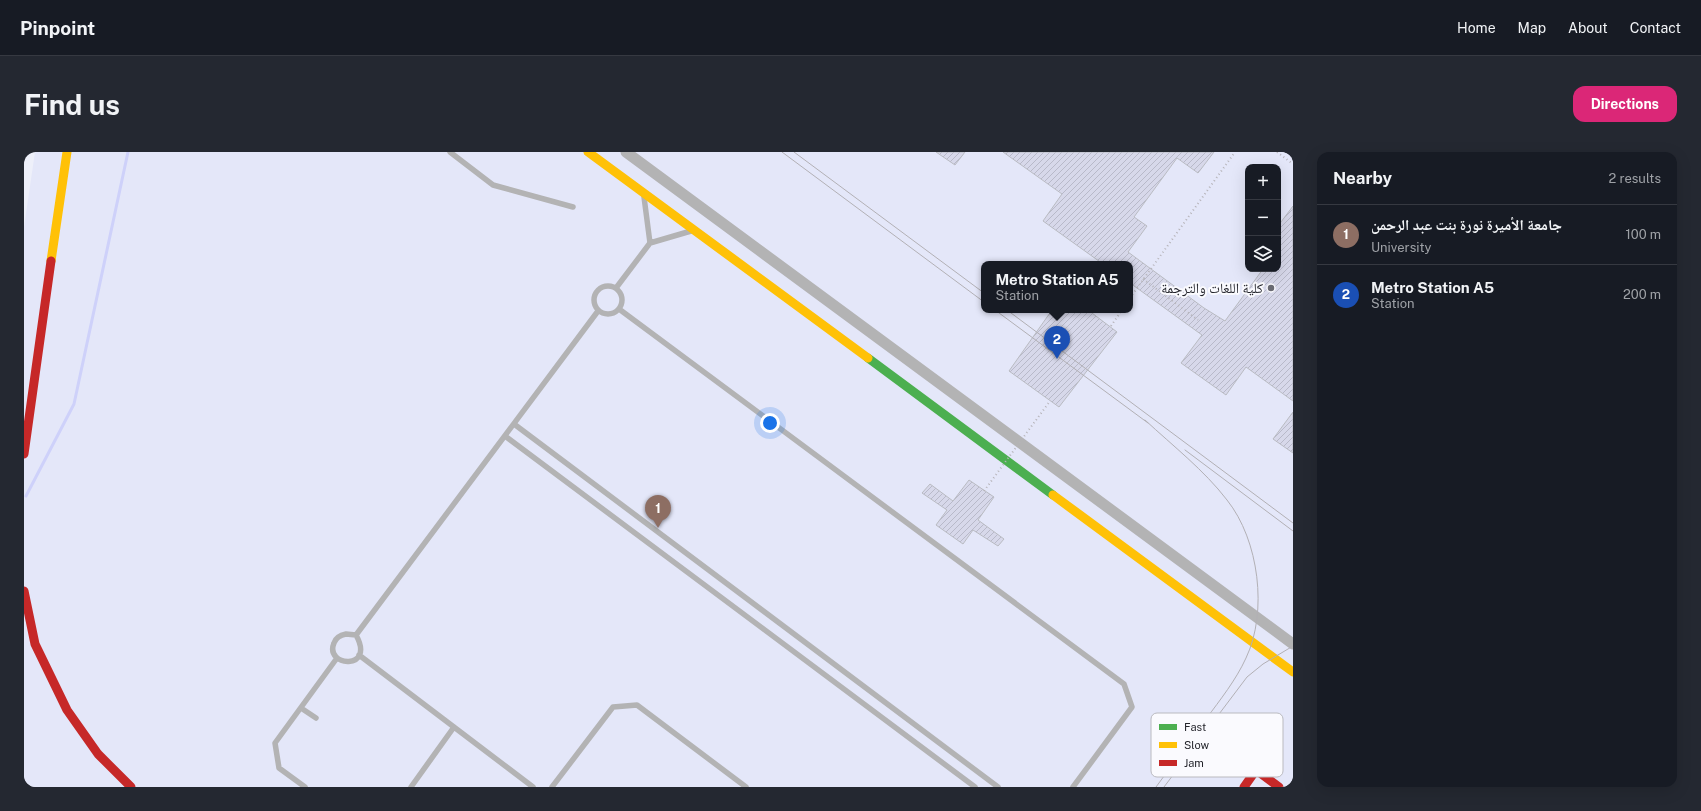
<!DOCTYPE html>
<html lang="en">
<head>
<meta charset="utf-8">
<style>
  :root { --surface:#171b24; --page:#242831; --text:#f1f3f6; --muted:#9ea1a6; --line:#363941; --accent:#db2777 }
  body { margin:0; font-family:"Public Sans","Noto Naskh Arabic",sans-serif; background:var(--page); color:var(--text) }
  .controls { position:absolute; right:12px; top:12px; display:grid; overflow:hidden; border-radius:8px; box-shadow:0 4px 16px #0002 }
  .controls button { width:36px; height:36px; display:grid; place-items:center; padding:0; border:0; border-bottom:1px solid var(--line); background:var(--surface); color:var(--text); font:20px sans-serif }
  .you { position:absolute; left:746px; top:271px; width:14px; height:14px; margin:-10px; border:3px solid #fff; border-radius:50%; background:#1a73e8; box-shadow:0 0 0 6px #1a73e833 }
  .badge { display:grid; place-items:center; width:26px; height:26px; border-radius:50%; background:var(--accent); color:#fff; font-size:13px; font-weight:700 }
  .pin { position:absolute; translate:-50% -33px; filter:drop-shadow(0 1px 2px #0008) }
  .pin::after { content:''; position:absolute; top:21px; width:14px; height:12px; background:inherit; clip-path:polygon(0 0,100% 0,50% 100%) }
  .popup { position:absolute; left:957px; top:109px; width:152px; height:52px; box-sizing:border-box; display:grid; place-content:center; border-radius:8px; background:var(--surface); filter:drop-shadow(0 1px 3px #0005); font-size:13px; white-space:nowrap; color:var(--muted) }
  .popup b { font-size:15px; color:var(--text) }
  .popup::after { content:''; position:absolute; left:50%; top:100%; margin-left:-8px; border:8px solid transparent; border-top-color:var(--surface) }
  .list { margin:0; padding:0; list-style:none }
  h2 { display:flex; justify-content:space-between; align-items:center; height:52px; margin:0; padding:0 16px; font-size:17px }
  h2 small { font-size:13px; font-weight:400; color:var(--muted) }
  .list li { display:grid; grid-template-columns:26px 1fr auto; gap:12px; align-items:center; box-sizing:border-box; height:60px; padding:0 16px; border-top:1px solid var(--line) }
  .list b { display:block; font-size:15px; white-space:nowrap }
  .list p { margin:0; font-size:13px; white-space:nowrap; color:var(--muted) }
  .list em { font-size:13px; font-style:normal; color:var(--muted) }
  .icon { flex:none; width:22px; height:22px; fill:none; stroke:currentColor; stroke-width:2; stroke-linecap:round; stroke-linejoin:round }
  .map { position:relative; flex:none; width:1269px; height:635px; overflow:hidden; border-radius:12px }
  header { display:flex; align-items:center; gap:24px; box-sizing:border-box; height:56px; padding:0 20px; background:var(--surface); border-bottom:1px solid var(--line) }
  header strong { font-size:19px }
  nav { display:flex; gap:22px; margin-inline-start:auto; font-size:14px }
  .intro { display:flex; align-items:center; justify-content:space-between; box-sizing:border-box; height:96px; padding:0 24px }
  h1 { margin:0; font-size:28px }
  .button { padding:10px 18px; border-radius:12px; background:var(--accent); color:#fff; font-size:14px; font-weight:700 }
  main { display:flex; gap:24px; padding:0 24px }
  aside { flex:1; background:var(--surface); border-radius:12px; box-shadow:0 4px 16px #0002 }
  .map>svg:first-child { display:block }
  .built { fill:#e4e7f9; fill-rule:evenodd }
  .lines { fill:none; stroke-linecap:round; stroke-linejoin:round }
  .stream { stroke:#ced1fa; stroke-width:3 }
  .building { fill:url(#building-hatch); stroke:#b9bbc2 }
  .path { stroke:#b6b4b9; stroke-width:2; stroke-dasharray:1 3; stroke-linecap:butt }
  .lane { stroke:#b3b3b4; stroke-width:5.5 }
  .street { stroke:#b3b3b4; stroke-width:11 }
  .fast { stroke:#4caf50; stroke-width:9 }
  .slow { stroke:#ffc107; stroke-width:9 }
  .jam { stroke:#c62828; stroke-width:9 }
  .tram { stroke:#b2b0b5; stroke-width:1 }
  .path-bridge { stroke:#b6b4b9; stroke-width:2; stroke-dasharray:1 3; stroke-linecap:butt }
  .poi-dot { fill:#6a6b73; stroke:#fafafe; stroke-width:1.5 }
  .labels { text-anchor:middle; stroke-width:4; stroke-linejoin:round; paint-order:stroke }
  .poi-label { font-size:14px; fill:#23242b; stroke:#fafafe; text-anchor:end }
  .key { fill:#fafafe; stroke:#bababf; stroke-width:1 }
  .key-label { font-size:11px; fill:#23242b }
</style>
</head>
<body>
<header>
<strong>Pinpoint</strong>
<nav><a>Home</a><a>Map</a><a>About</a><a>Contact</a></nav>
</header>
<div class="intro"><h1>Find us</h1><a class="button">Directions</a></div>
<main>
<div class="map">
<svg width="1269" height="635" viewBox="0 0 1269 635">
  <defs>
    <pattern id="building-hatch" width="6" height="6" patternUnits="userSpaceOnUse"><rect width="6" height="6" fill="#d7d8ea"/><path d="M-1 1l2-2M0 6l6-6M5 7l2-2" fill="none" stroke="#b8b9c9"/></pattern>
  </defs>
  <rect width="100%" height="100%" fill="#eef0fa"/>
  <!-- built -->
  <path class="built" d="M11,0H1269V635H0V75ZM1224,15H1254V117H1224ZM960,112H1106V158H960Z"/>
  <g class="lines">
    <!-- stream -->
    <path class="stream" d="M2,344L50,252L104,0"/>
  </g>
  <!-- building -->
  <path class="building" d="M912,0H941L931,13Z
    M979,0H1190L1174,21L1153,6L1110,65L1123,74L1104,100L1180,156L1201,169L1239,117H1254V74L1269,54V249L1222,215L1202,243L1157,211L1178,183L1106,131V112H1079L1019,69L1038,42Z
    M1028,158H1064L1093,180L1035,255L985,219Z
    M1269,260V301L1249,287Z
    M945,328L970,345L954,368L980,387L974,394L949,378L939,392L912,373L923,358L898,341L906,332L929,349Z"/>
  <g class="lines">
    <!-- path -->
    <path class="path" d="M1253,0L1269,12
      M1119,127L1174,168
      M1106,146L1211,0
      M1087,174L1098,158"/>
    <!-- lane -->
    <path class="lane" d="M426,0L469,33L549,55
      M620,45L626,91L667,79
      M570 148a14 14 0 1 1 28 0a14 14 0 1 1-28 0Z
      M592,136L626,91
      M595,157L1100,532L1108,555L1049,635
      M490,272L974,635
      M481,284L951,635
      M322,482L332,483C352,519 300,515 310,491C312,485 317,483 322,482Z
      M332,483L574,159
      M335,503L509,635
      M277,556L292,566
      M281,635L255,616L251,591L313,506
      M387,635L430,575
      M528,635L589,555L613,553L722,635"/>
    <!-- street -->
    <path class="street" d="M602,0L1269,492"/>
    <!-- fast -->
    <path class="fast" d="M844,206L1029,343"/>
    <!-- slow -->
    <path class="slow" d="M564,0L844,206
      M27,109L43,0
      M1029,343L1269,520"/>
    <!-- jam -->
    <path class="jam" d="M0,302L27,109
      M0,439L11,492L43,558L74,602L107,635
      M1220,635L1232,618L1255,635"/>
    <!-- tram -->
    <path class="tram" d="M758,0L960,150
      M770,0L960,141
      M971,158L1124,271
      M983,158L1269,371
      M1121,268C1149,294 1180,318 1203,348C1235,388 1244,460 1222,506C1212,528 1196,548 1182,567C1165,590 1149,612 1132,635
      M1161,298L1269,379
      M1140,635L1223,525L1239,512L1269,494"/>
    <!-- path-bridge -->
    <path class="path-bridge" d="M960,339L1026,249"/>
  </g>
  <!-- markers -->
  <circle class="poi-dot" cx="1247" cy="136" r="4"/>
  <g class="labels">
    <!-- poi labels -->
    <g class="poi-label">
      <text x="1239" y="141">كلية اللغات والترجمة</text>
    </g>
  </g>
  <!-- legend -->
  <rect x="1127" y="561" width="132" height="64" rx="6" class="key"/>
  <rect x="1135" y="572" width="18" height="6" fill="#4caf50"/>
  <rect x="1135" y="590" width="18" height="6" fill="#ffc107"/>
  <rect x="1135" y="608" width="18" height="6" fill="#c62828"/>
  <g class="key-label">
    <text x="1160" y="579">Fast</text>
    <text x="1160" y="597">Slow</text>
    <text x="1160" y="615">Jam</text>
  </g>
</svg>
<div class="controls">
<button>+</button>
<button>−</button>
<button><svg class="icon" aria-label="layers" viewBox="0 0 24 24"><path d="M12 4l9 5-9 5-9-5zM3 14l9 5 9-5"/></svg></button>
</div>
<div class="you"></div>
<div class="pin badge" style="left:634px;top:376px;background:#8d6e63">1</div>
<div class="pin badge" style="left:1033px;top:207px;background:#1a4fb4">2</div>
<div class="popup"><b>Metro Station A5</b>Station</div>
</div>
<aside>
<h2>Nearby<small>2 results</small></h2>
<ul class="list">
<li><span class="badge" style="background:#8d6e63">1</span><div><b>جامعة الأميرة نورة بنت عبد الرحمن</b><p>University</p></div><em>100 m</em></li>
<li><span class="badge" style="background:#1a4fb4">2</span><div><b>Metro Station A5</b><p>Station</p></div><em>200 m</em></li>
</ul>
</aside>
</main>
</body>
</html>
